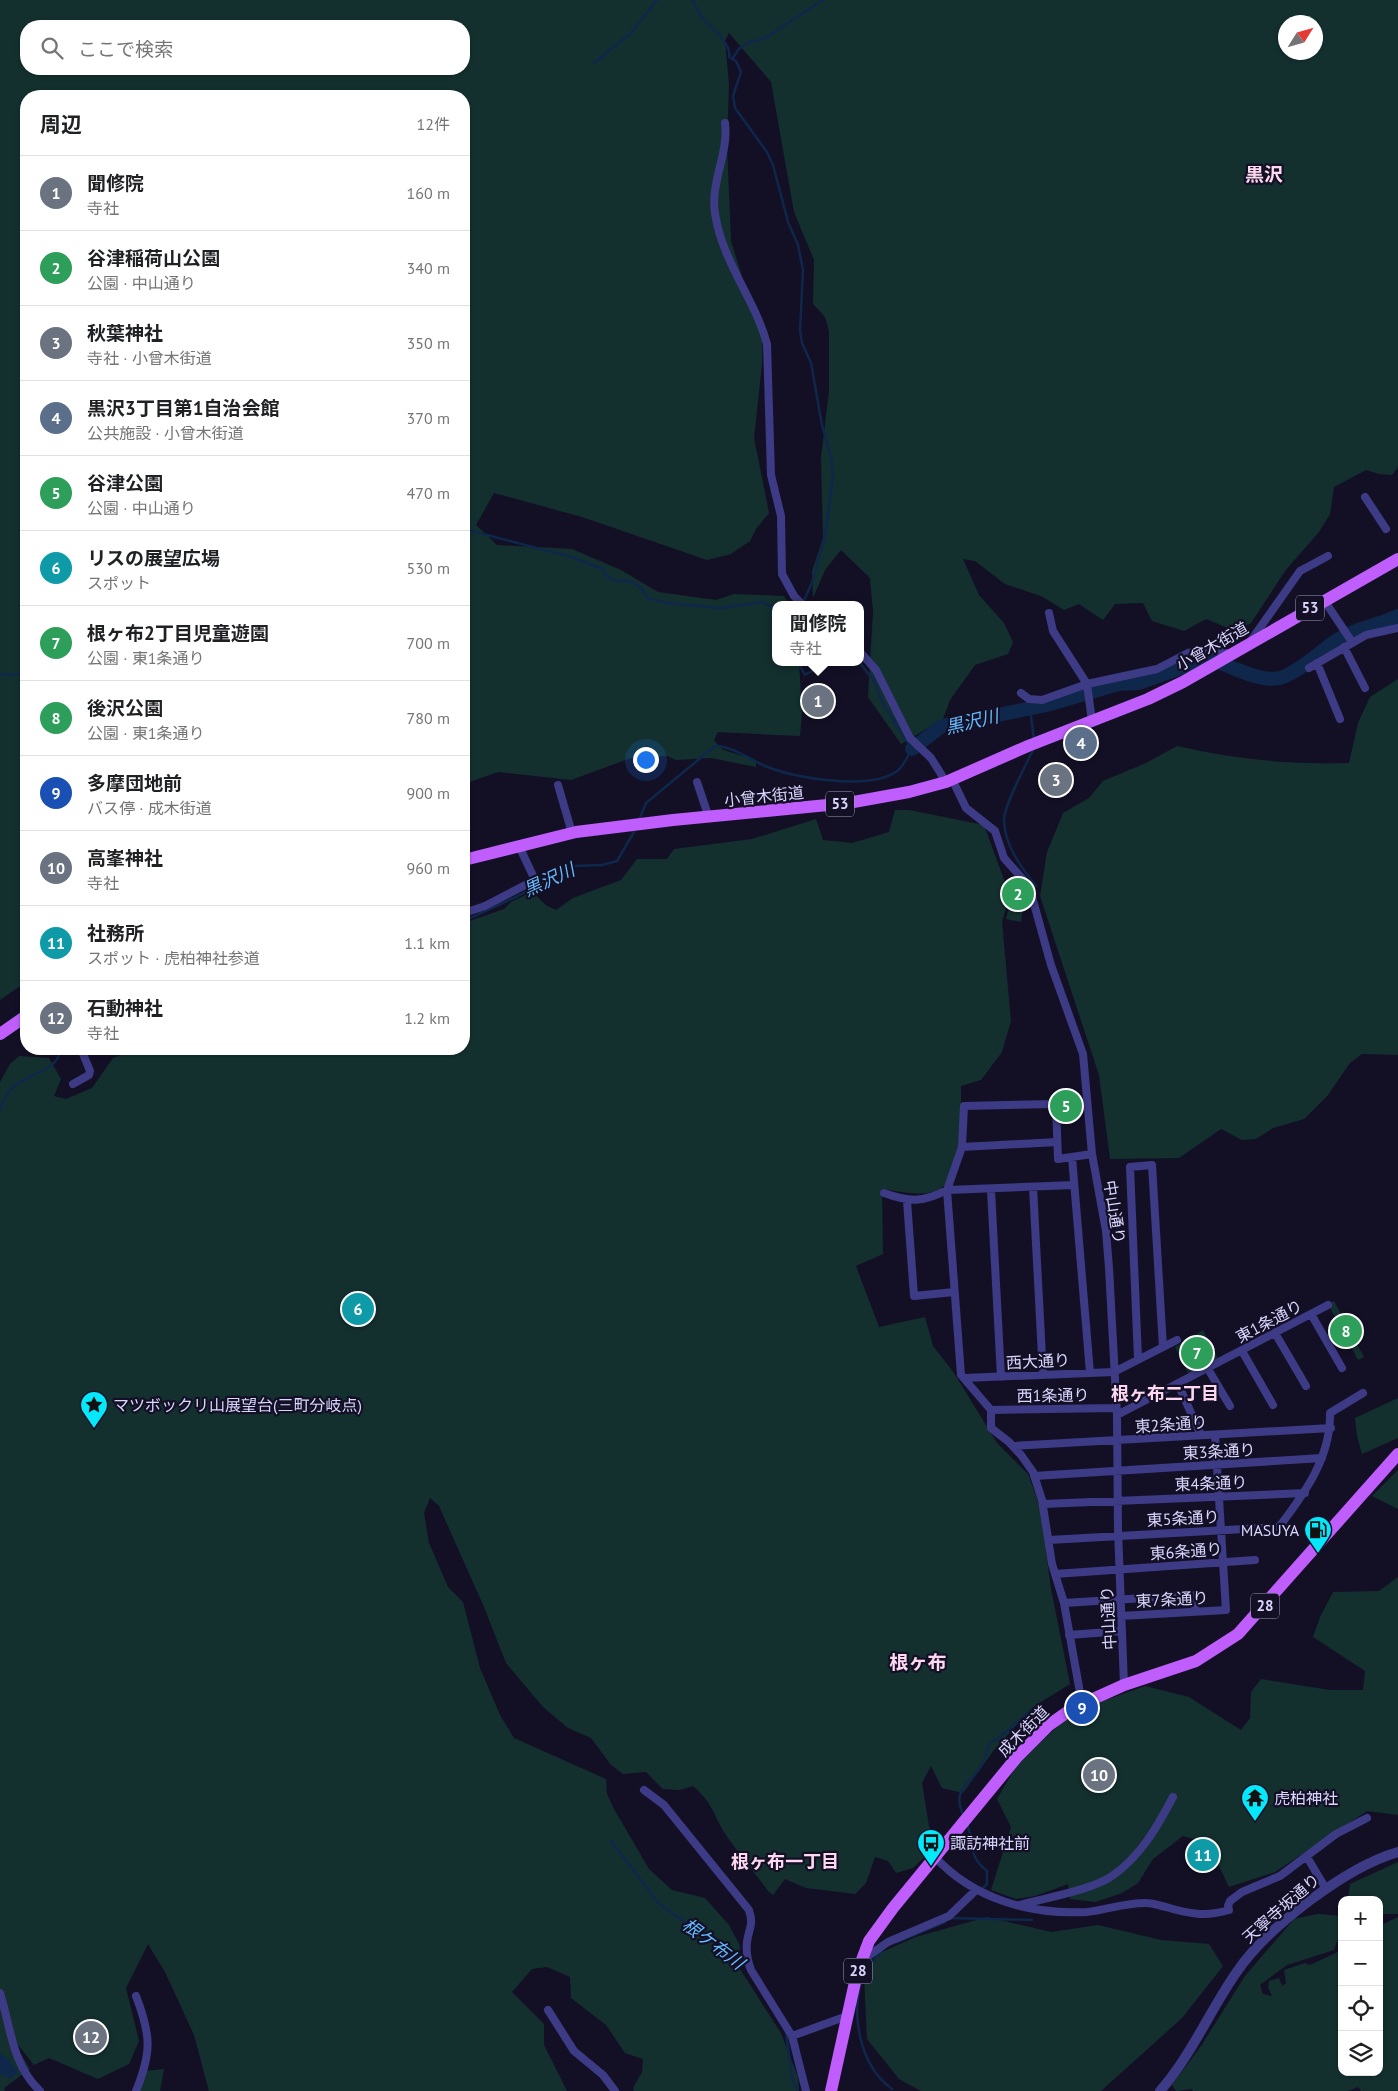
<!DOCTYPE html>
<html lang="ja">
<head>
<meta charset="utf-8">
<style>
  :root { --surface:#fff; --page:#f6f6f6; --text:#202124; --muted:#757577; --line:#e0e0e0; --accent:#0b8043 }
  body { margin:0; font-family:"PT Sans","Noto Sans JP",sans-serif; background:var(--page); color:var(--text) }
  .controls { position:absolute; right:15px; bottom:15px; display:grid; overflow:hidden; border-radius:10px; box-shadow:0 1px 4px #0004 }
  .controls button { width:45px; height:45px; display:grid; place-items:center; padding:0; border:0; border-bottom:1px solid var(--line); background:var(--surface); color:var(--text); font:25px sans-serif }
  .compass { position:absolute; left:1278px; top:15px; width:45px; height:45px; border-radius:50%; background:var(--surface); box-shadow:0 1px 4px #0004; rotate:53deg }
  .you { position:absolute; left:645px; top:759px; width:18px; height:18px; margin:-12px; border:4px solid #fff; border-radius:50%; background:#1a73e8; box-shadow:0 0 0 8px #1a73e833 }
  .badge { display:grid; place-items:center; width:32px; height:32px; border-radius:50%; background:var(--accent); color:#fff; font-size:16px; font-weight:700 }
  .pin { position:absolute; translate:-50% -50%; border:2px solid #fff; box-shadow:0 1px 5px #0006 }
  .popup { position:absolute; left:772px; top:601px; width:92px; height:65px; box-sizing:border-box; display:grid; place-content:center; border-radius:10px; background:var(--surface); filter:drop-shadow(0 1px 4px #0005); font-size:16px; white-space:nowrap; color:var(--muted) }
  .popup b { font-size:19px; color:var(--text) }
  .popup::after { content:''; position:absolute; left:50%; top:100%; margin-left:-10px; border:10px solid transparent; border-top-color:var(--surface) }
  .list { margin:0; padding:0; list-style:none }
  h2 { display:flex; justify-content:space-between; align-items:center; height:65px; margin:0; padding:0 20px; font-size:21px }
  h2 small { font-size:16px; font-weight:400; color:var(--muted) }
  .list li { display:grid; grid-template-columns:32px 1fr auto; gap:15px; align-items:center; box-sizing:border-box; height:75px; padding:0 20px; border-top:1px solid var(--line) }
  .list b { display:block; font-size:19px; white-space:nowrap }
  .list p { margin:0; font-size:16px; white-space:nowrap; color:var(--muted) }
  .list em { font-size:16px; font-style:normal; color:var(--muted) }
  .icon { flex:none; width:28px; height:28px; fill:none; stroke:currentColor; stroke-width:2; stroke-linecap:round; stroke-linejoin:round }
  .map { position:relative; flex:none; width:1398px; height:2091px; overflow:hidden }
  .search { position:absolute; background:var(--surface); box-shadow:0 1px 4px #0004; left:20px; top:20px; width:450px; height:55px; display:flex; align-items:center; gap:12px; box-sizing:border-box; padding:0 18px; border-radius:20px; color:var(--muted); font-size:19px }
  .panel { position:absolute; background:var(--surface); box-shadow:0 1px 4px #0004; left:20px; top:90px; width:450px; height:965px; border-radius:20px }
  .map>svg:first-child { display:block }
  .green { fill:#13302f; fill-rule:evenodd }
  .water { fill:#0f274b }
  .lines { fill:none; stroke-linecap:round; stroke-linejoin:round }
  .stream { stroke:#0f274b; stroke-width:2.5 }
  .river { stroke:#0f274b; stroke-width:14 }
  .minor { stroke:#3d3b85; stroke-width:8 }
  .tertiary { stroke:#3d3b85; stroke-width:10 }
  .primary { stroke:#bf5efd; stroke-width:12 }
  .labels { text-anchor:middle; stroke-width:4.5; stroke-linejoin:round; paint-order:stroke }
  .shield { fill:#131026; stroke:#9e9bbd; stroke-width:1 }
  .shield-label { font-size:15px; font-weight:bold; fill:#dad6fe }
  .street-label { font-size:16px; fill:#dad6fe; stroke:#131026 }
  .poi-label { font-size:16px; fill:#dad6fe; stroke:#131026; text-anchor:start }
  .water-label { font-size:18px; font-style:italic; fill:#65b9fd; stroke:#131026 }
  .neighbourhood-label { font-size:18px; font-weight:bold; fill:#fed8f1; stroke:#131026 }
  .quarter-label { font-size:19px; font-weight:bold; fill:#fed8f1; stroke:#131026 }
</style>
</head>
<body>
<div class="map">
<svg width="1398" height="2091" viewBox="0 0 1398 2091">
  <rect width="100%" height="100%" fill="#131026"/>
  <!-- green -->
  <path class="green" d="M0,0H1398V467L1392,475L1379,474L1366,470L1334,487L1330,514L1319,532L1285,571L1251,623L1235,631L1206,619L1184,631L1152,621L1143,603L1115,604L1103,620L1079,604L1064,610L1041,596L1005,584L975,561L963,559L979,595L1004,623L1013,642L1008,654L975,665L950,700L943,719L901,744L868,697L873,611L870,578L841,550L825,570L813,598L812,571L823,538L821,458L829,391V331L825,317L813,304L814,260L794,212L771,82L729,33L725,41L729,84L727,145L731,241L746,289L763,325L762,364L754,438L769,513L756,529L750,541L731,554L707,560L582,517L494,493L476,525L497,545L572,549L621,570L658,592L716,600L734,594L784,596L790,605H776V662H799L802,713L800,736L718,732L714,740L723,750L756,760V767L711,758L676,760L667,756L631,758L571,780L498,772L464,784V96H26V982L0,1000ZM1286,22H1316V52H1286ZM26,26H464V69H26Z
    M1398,679V1055L1362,1054L1350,1063L1328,1095L1304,1119L1273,1128L1256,1139L1242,1140L1221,1129L1179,1158L1110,1159L1099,1075L1040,896L1047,852L1063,813L1089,798L1103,781L1146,763L1177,746C1233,759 1290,765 1349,763L1358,723L1370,697Z
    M895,810H909L984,825L1010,896L1002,921L1011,1021L1002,1052L981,1080L961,1086C961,1109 963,1177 940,1189C923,1198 900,1191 882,1189L883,1254L856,1266L879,1327L925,1317L933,1346L954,1373L997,1443L1028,1474L1040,1507L1051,1589L1070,1684L1033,1707L994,1750L963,1793L942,1788L931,1766L922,1783L929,1826L937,1845L913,1868L896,1873L888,1861L875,1857L866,1883L855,1894L806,1888L785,1879L773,1895L769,1892C755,1873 739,1854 726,1835C713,1815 714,1804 693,1786L680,1790L663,1789L646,1772L623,1774L611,1765L591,1738L568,1728L543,1707L506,1663L484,1607L439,1506L430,1498L424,1513L429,1543L448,1587L463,1602L480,1668L500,1715L514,1738L606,1779L607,1794L614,1809L649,1869L672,1890L705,1898L729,1925L740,1946L738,1966L781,2033L798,2077L799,2091H634L633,2088L642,2072L643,2059L625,2053L606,2025L571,1998L570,1977L547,1967L532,1969L512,1992L544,2024V2045L567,2091H209L194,2035L165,1972L148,1944L126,1988L139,2041L129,2064L98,2079L49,2058L34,2065L7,2031L30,2069L4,2088L5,2091H0V1082L10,1064L19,1056L49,1058L61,1079L54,1096L66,1099L92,1088L113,1058L126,1053L124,1049H464V923L504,909L511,902L532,892L547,906L556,910L573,898L621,880L637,859H667L674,849L752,839L816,819L823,840L852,843L889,832Z
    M1017,877L1026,887L1021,922L1006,919Z
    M1060,1092L1068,1093L1075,1118L1061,1119Z
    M1334,1301L1364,1357L1358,1360L1328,1304Z
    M1203,1330L1218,1358L1189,1375L1175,1347Z
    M1398,1398V1438L1362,1454L1357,1436L1355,1418Z
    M1398,1470V1509L1372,1496Z
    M1398,1577V1815L1367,1811L1275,1872L1229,1887L1219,1866L1215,1845L1183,1836L1153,1859L1138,1883L1122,1893L1095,1902L1070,1899L1068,1884L1035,1896L1016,1899L991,1890L1011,1827L997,1799L1018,1763L1066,1719L1103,1701L1145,1686L1189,1697L1241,1730L1250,1718L1251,1692L1261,1679L1330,1690H1363L1365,1671L1313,1637L1320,1617L1333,1592L1379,1591Z
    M1398,1862V1914H1379V1900H1348L1350,1884Z
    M1318,1914L1342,1916V1927L1334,1950L1287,1965L1260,1985L1263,1994L1272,1996L1268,1987L1269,1981L1279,1978L1282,1986L1286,1983L1284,1970L1305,1963L1310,1965L1342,1950V2072H1379V1926L1398,1917V2091H1361L1358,2087L1348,2091H1193L1192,2089L1176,2091L1172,2085L1201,2046L1245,1976L1294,1919Z
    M987,1917L1051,1932L1098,1925L1161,1940L1209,1944L1223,1966L1182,2018L1101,2091H921L899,2079L867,2039L864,1975L877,1954L916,1937Z
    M164,2069L160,2091H140L146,2071Z"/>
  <!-- water -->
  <path class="water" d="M0,2053L9,2060L18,2073L9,2079L6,2075H0Z"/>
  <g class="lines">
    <!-- stream -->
    <path class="stream" d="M693,0C695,5 697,10 700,15C708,26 732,42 729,57L736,61L741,72L733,96L735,108L767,152L773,165L788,222L798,245L803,270L800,330L802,343L811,363L822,425L831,457L833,476L825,536L813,580L803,603
      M732,59L739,49L749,42L764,39L823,0
      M594,63L631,33L657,0
      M464,529L571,557L603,569L606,575L618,582L621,580L632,582L640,587L648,598L666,603L721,608L762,602L776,609
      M798,662L805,675L826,662
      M0,674L26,675
      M1030,708L1034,740
      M1033,750C1026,765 1003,807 1004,821C1005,846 1021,867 1036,886
      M639,820L646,803L715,746C732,746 749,759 765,766C793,778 870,791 897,771C904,766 907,757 912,749L883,704L874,681L859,662
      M464,921L518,896L574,866L602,865L617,861L635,830
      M0,1110C3,1103 6,1095 11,1089C25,1074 60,1071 60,1049
      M963,1815C952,1790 968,1786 980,1768C985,1761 987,1751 990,1743C1003,1738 1017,1720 1031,1711L1043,1717
      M967,1824C975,1844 967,1855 987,1871V1884L981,1890
      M611,1841L659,1904L744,1963L747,1968
      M951,1918L1032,1920
      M897,1942L945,1922
      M881,1951C876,1958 866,1967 863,1976C850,2013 859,2065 892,2089
      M786,2032L792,2077L797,2091"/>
    <!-- river -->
    <path class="river" d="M912,749L942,726L1047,705L1118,684L1139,683L1209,658C1228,665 1263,685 1283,677C1303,669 1319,652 1337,640C1355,628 1379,625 1398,616"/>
    <!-- minor -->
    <path class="minor" d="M725,123C729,153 710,183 715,213C722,262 755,299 767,344L771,475L781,516L782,574L794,596L803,605
      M1365,497L1386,529
      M1324,600L1352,642
      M1049,613L1053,631L1087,684L1092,721
      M1252,639L1300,571L1328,556
      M1344,647L1365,688
      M860,652L876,670L910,738L931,758L946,782
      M1317,663L1340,719
      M1309,668L1366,635L1398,628
      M1021,693L1029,699L1042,700L1087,684L1157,669L1188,653L1209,648L1230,654
      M952,779L966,808L995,831L1004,858L1029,886L1051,965L1083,1054L1092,1154L1106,1231L1109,1268L1117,1415L1118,1530L1124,1685
      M697,782L709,818
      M558,785L572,833
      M464,913L485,906L535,880L519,846
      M73,1084L89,1075L90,1071L81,1049
      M962,1147L1057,1142
      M1072,1157L1090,1373
      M1074,1185L947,1190L961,1375L991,1410V1428L1009,1442L1021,1455L1033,1472L1042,1500L1052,1564L1064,1603L1082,1704
      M1033,1187L1043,1375
      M991,1190L1001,1377
      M884,1193C909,1202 922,1203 947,1190L962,1147L964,1106L1056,1104L1058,1159L1092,1154
      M907,1201L914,1296L954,1292
      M1311,1314L1342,1368
      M1275,1333L1306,1386
      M1242,1351L1273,1405
      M1138,1359L1130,1167L1152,1165L1163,1347
      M1208,1369L1230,1406
      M964,1378L1114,1372L1177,1340
      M1178,1384L1201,1435
      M991,1410L1116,1408
      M1117,1415L1328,1305
      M1013,1446L1331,1428
      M1034,1476L1322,1458
      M1043,1504L1305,1493
      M1049,1540L1279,1527C1305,1493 1331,1457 1330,1413L1363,1393
      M1055,1574L1255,1560
      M1064,1603L1194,1595L1195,1611
      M1121,1616L1226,1610L1215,1435
      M1069,1635L1122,1631
      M644,1790L664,1805L749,1910C754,1926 749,1927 747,1942C746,1951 748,1962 751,1970L792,2036L806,2091
      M934,1856C973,1899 1030,1915 1087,1912C1107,1910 1127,1902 1147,1903C1153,1903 1160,1906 1166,1907C1189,1914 1206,1917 1229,1910L1228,1906L1230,1901L1242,1892L1280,1876L1336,1834L1367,1818
      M1307,1857L1326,1889
      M1020,1905C1045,1898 1092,1890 1112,1876C1141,1856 1157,1827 1173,1797
      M864,1959L888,1942L949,1916L975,1891
      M0,1993C11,2028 12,2065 40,2091
      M136,1996C151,2035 152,2052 136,2091
      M548,2010L574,2051L603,2075L615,2091
      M792,2036L847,2016"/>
    <!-- tertiary -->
    <path class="tertiary" d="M1160,2091C1191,2056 1209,2012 1236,1973C1266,1928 1346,1867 1398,1852"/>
    <!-- primary -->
    <path class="primary" d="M464,860L576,832L673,820L848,803L909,792L946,782L1028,746L1148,699L1183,682L1398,559
      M0,1034L26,1016
      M831,2091L857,1973L869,1941L893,1908L1017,1757L1049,1725L1073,1708L1124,1685L1196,1661L1238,1634L1398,1454"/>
  </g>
  <!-- icons -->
  <defs>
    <symbol id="sight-pin" viewBox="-11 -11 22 30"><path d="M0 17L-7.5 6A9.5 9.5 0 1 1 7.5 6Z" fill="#05e7fb" stroke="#131026"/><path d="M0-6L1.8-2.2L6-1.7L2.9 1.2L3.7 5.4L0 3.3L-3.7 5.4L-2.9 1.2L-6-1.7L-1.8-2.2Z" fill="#111"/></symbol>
    <symbol id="fuel-pin" viewBox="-11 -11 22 30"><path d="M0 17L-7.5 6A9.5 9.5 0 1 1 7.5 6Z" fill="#05e7fb" stroke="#131026"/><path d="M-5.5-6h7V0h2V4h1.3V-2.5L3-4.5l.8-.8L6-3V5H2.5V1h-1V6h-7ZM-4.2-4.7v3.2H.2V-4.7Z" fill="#111"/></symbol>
    <symbol id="temple-pin" viewBox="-11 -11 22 30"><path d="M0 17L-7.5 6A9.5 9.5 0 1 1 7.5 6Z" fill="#05e7fb" stroke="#131026"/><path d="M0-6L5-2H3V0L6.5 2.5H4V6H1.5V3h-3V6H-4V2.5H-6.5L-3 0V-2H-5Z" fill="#111"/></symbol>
    <symbol id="bus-pin" viewBox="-11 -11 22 30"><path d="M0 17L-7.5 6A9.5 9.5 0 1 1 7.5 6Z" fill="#05e7fb" stroke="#131026"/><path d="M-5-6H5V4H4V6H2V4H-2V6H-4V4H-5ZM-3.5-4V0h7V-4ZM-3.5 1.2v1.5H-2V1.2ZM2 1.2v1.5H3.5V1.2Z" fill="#111"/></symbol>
  </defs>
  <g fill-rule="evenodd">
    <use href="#sight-pin" x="78" y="1389" width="32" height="43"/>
    <use href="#fuel-pin" x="1302" y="1514" width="32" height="43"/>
    <use href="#temple-pin" x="1239" y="1782" width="32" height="43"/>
    <use href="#bus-pin" x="915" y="1827" width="32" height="43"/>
  </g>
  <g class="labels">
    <!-- shield labels -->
    <g class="shield">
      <rect x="1296" y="595.5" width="28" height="25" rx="4"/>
      <rect x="826" y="791.5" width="28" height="25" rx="4"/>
      <rect x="1251" y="1593.5" width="28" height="25" rx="4"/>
      <rect x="844" y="1958.5" width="28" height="25" rx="4"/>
    </g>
    <g class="shield-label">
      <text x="1310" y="613">53</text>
      <text x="840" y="809">53</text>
      <text x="1265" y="1611">28</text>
      <text x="858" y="1976">28</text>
    </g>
    <!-- street labels -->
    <g class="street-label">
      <text transform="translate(1212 646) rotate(-30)" y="6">小曾木街道</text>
      <text transform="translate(764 796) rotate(-6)" y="6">小曾木街道</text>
      <text transform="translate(1115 1212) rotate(81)" y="6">中山通り</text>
      <text transform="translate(1269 1321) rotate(-28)" y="6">東1条通り</text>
      <text transform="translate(1038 1361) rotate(-3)" y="6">西大通り</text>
      <text transform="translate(1053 1395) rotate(-1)" y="6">西1条通り</text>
      <text transform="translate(1171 1424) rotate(-4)" y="6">東2条通り</text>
      <text transform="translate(1219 1451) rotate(-3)" y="6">東3条通り</text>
      <text transform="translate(1211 1483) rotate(-2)" y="6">東4条通り</text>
      <text transform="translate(1183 1518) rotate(-3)" y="6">東5条通り</text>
      <text transform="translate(1186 1551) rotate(-4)" y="6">東6条通り</text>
      <text transform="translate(1172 1599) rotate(-3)" y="6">東7条通り</text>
      <text transform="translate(1108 1618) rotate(-93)" y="6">中山通り</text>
      <text transform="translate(1023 1731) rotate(-45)" y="6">成木街道</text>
      <text transform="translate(1281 1908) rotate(-41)" y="6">天寧寺坂通り</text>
    </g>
    <!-- poi labels -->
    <g class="poi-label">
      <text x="113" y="1411">マツボックリ山展望台(三町分岐点)</text>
      <text x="1299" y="1536" text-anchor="end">MASUYA</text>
      <text x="1274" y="1804">虎柏神社</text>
      <text x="950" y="1849">諏訪神社前</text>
    </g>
    <!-- water labels -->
    <g class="water-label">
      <text transform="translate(972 722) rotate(-13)" y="6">黒沢川</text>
      <text transform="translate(549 880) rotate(-25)" y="6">黒沢川</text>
      <text transform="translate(713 1944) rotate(37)" y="6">根ケ布川</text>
    </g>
    <!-- neighbourhood labels -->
    <g class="neighbourhood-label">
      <text x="1165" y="1400">根ヶ布二丁目</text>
      <text x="785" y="1868">根ヶ布一丁目</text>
    </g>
    <!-- quarter labels -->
    <g class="quarter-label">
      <text x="1264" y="181">黒沢</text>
      <text x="918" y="1669">根ヶ布</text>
    </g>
  </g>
</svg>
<div class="controls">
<button>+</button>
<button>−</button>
<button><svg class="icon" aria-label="locate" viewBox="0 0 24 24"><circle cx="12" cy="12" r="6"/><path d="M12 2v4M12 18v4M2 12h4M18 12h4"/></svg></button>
<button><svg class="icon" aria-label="layers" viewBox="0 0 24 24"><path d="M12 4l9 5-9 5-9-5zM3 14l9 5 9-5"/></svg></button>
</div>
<svg class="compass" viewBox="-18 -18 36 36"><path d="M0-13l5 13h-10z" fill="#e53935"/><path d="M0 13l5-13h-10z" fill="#757577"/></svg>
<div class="you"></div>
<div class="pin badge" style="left:818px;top:701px;background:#6b7280">1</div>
<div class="popup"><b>聞修院</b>寺社</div>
<div class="pin badge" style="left:1018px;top:894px;background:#2e9e5b">2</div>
<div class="pin badge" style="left:1056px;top:780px;background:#6b7280">3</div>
<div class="pin badge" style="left:1081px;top:743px;background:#5c6f8a">4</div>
<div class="pin badge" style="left:1066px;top:1106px;background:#2e9e5b">5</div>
<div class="pin badge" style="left:358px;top:1309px;background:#0f9aa8">6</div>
<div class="pin badge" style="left:1197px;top:1353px;background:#2e9e5b">7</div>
<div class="pin badge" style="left:1346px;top:1331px;background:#2e9e5b">8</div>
<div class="pin badge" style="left:1082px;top:1708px;background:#1a4fb4">9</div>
<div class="pin badge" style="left:1099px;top:1775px;background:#6b7280">10</div>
<div class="pin badge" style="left:1203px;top:1855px;background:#0f9aa8">11</div>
<div class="pin badge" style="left:91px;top:2037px;background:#6b7280">12</div>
<div class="search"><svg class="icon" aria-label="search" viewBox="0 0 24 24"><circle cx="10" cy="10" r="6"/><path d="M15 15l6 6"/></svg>ここで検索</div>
<section class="panel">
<h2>周辺<small>12件</small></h2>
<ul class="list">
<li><span class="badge" style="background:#6b7280">1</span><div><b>聞修院</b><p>寺社</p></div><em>160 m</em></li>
<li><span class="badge" style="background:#2e9e5b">2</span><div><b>谷津稲荷山公園</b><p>公園 · 中山通り</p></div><em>340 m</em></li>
<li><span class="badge" style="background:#6b7280">3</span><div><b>秋葉神社</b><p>寺社 · 小曾木街道</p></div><em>350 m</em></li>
<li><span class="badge" style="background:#5c6f8a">4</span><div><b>黒沢3丁目第1自治会館</b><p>公共施設 · 小曾木街道</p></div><em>370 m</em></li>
<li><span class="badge" style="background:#2e9e5b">5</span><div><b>谷津公園</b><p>公園 · 中山通り</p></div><em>470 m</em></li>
<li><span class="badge" style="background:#0f9aa8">6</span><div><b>リスの展望広場</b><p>スポット</p></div><em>530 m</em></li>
<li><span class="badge" style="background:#2e9e5b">7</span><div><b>根ヶ布2丁目児童遊園</b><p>公園 · 東1条通り</p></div><em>700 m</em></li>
<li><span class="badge" style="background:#2e9e5b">8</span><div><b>後沢公園</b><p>公園 · 東1条通り</p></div><em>780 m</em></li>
<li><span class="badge" style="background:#1a4fb4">9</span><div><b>多摩団地前</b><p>バス停 · 成木街道</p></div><em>900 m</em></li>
<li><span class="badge" style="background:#6b7280">10</span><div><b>高峯神社</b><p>寺社</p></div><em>960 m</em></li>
<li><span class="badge" style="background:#0f9aa8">11</span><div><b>社務所</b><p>スポット · 虎柏神社参道</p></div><em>1.1 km</em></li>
<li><span class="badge" style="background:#6b7280">12</span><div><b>石動神社</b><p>寺社</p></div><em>1.2 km</em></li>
</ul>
</section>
</div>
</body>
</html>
